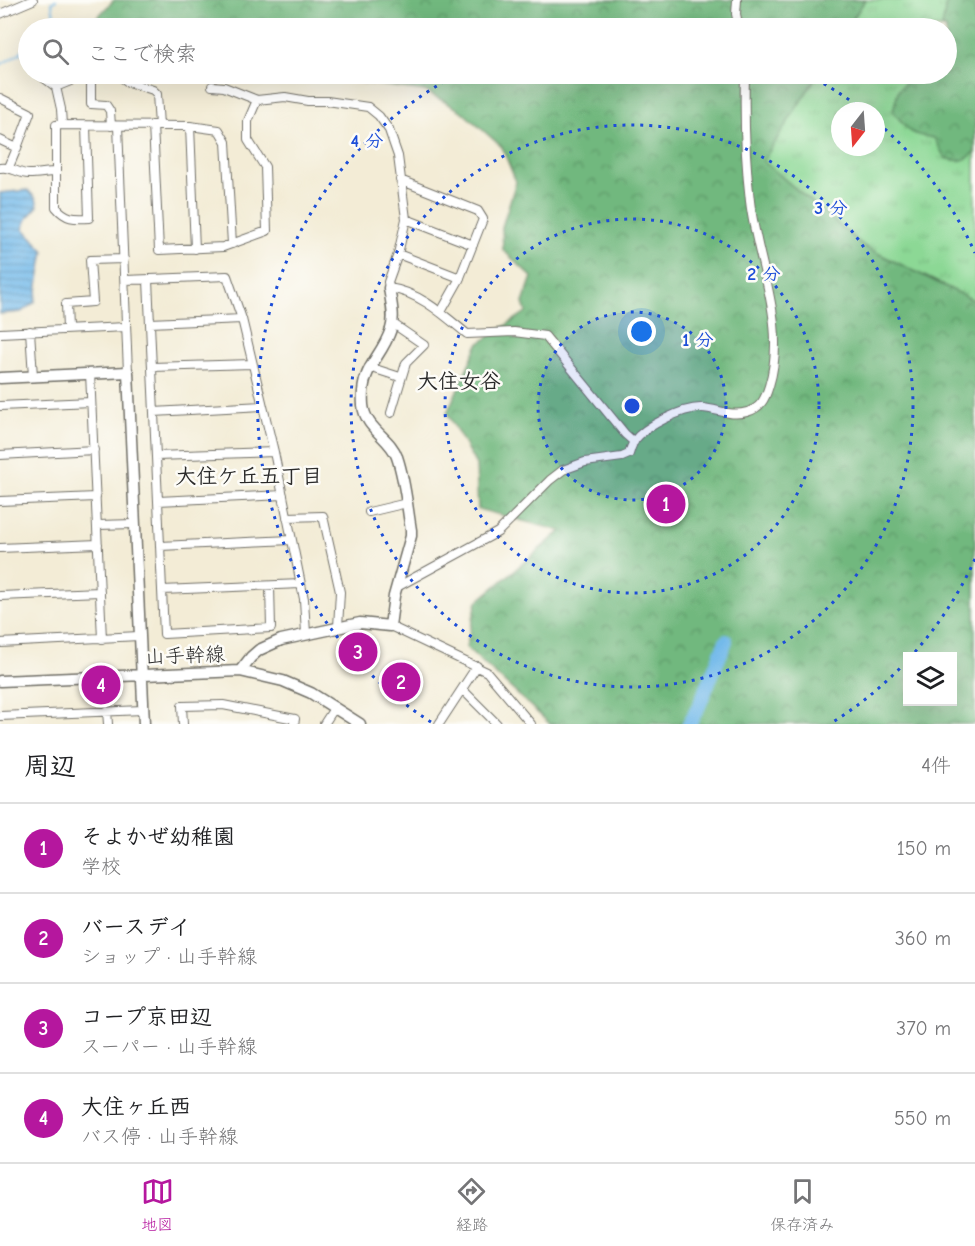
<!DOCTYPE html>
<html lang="ja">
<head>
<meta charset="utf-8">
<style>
  :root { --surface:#fff; --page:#f2f2f2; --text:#202124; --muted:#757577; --line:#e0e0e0; --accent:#b5179e }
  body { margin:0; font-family:"Comic Neue","Klee One",sans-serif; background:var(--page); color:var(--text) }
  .controls { position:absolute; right:18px; bottom:18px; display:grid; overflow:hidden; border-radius:0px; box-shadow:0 6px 24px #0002 }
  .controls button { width:54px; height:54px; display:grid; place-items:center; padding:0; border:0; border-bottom:2px solid var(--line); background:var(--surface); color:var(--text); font:30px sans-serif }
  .compass { position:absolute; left:831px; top:102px; width:54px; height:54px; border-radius:50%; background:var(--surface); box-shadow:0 6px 24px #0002; rotate:197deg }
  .you { position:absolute; left:642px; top:332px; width:21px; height:21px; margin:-15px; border:4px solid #fff; border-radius:50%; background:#1a73e8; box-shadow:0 0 0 9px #1a73e833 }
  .badge { display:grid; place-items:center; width:39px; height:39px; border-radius:50%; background:var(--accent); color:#fff; font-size:20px; font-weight:700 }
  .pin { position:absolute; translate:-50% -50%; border:3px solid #fff; box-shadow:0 2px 6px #0006 }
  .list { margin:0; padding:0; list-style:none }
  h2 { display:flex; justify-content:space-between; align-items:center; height:78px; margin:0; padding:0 24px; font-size:26px }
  h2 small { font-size:20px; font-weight:400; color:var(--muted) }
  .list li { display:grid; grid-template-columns:39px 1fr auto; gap:18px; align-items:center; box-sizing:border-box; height:90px; padding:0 24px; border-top:2px solid var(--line) }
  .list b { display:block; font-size:22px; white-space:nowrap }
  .list p { margin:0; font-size:20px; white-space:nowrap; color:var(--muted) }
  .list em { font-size:20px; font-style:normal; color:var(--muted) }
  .icon { flex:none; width:33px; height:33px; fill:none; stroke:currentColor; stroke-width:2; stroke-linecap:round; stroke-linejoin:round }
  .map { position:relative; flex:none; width:975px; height:724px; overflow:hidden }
  .search { position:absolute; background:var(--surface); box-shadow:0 6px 24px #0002; left:18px; right:18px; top:18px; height:66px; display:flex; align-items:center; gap:15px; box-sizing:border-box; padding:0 21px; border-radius:33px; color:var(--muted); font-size:22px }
  .sheet { height:438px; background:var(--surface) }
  nav { display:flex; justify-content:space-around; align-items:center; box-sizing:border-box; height:84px; border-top:2px solid var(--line); background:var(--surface); font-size:16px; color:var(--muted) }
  nav a { display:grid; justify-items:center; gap:3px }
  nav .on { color:var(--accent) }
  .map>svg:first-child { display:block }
  .grass { fill:url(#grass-tufts); stroke:#5c8260; stroke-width:1.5; fill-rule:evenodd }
  .forest { fill:url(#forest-crowns); stroke:#4e7254; stroke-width:1.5; fill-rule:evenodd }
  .water { fill:url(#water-rules); stroke:#4f728a; stroke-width:1.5 }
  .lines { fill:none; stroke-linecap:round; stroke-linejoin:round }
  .stream { stroke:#73baea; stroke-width:2 }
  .river { stroke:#73baea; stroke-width:14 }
  .minor-casing { stroke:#716f67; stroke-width:10 }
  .tertiary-casing { stroke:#716f67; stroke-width:13 }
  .minor { stroke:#fff; stroke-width:8 }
  .tertiary { stroke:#fff; stroke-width:10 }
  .ring { fill:none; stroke:#1d4ed8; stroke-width:3; stroke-dasharray:3 6 }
  .labels { text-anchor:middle; stroke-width:5; stroke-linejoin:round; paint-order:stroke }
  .street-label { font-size:20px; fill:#2b2b2b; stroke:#fdfcf7 }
  .neighbourhood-label { font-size:21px; font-weight:bold; fill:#2b2b2b; stroke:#fdfcf7 }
  .centre { fill:#1d4ed8; stroke:#fdfcf7; stroke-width:3 }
  .ring-label { font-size:18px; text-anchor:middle; font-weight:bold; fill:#1d4ed8; stroke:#fdfcf7; stroke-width:5; stroke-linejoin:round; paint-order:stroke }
</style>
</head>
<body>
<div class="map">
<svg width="975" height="724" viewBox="0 0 975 724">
  <defs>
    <pattern id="grass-tufts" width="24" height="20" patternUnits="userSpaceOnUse" patternTransform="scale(1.5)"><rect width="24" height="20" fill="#8cd895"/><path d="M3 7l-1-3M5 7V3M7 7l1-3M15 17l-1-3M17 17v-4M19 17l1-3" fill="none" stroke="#79ba81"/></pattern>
    <pattern id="forest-crowns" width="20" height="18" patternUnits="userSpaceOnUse" patternTransform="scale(1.5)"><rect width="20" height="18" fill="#71b87e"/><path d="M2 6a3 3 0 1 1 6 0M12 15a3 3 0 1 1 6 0" fill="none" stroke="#5d9667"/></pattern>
    <pattern id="water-rules" width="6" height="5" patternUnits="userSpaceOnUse" patternTransform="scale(1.5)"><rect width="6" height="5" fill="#73baea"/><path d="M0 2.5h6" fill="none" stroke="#5f97be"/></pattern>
  </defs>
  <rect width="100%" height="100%" fill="#fdfcf7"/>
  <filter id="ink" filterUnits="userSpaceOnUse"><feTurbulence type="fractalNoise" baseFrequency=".0167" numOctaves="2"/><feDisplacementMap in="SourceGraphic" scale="12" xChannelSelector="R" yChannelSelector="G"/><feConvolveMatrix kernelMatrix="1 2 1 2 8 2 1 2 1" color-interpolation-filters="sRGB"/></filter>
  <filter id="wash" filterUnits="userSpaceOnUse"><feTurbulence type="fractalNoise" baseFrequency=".008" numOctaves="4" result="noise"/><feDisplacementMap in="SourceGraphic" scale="24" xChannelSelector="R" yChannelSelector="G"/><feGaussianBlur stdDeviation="1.35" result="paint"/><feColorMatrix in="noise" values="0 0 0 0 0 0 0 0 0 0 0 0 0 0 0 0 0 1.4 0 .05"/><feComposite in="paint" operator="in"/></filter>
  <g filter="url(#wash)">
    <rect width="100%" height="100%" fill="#f3ecd6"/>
    <!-- grass -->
    <path class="grass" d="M865,0H975V301L865,247L762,161L818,74H946V28H847ZM840,111H876V147H840Z"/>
    <!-- forest -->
    <path class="forest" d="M114,0H865L847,28H87Z
      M952,0H975V152C965,162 958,162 945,158L934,138C907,134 909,131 893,111L898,91L912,74H946V28H942L946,4Z
      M300,74H818L763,161L865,247L975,301V724H550L466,647L477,602L561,531L478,509L476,465L447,413L478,344L526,312L523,303L532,277L503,250L502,227L516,182L502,147L460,110L425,91ZM908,656H952V702H908Z"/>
    <!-- water -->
    <path class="water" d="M28,190L36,199L38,206L28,217L23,228L44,251L35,302L21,312L0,314V193Z"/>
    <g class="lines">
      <!-- stream -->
      <path class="stream" d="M49,28L54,17L52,3L56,0
        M0,65L19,54L28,44"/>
      <!-- river -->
      <path class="river" d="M689,724L699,706L726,641"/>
    </g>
  </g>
  <g filter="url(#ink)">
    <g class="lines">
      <defs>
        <path id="minor" d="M737,0L736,14L739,28
          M0,14L33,0
          M39,74L56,87L61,109L62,125
          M91,74V104L106,105L110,111L111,126
          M117,74L128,82L153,90L157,94L159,126
          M212,86L224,87L257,100
          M56,87L73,80L72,74
          M0,98L30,113L17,148
          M153,125L159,250L223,247L267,231L265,167L248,140V121L257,100L285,97L308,101H327L368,107L379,116L389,130L398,156L406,219L398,254L388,282L389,288C419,292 444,315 467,334L514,332L545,336L625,434L634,442
          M86,126L89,218C74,219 66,219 56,207V125L190,126L219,130L226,142L232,244
          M118,126L128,372
          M190,126L195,249
          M0,140L17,148L9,167
          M0,168C13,166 17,174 29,174C38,174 47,172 55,172
          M400,180L478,211L483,219L459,280L441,312
          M406,219L473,245
          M398,254L460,278
          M125,280L227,276L242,319L274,452L304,599L306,634
          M148,280L164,634L271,628L270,586
          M150,323L242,319
          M67,329L66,304L93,302L90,260L124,259
          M30,331L33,376
          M0,333L126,327
          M152,367L252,364
          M369,367L400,377
          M90,373L102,639
          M0,406L91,402
          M154,412L262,406
          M391,413L406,363L424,345L392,323
          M0,455L94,450
          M156,456L274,452
          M0,501L96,497
          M158,501L283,495
          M369,512L407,503
          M287,517L323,516L340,592L338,627
          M98,525L134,524
          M160,546L291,540
          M0,548L98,544
          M397,587L498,532L550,480L563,470L585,462L622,457L629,454C630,450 632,445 634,441C645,426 684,407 702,408C718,409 731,417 747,412C761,408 765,399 769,386C788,324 757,263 750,201C745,159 744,116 745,74
          M162,590L301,584
          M0,596L100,592
          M390,626L487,672L531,724
          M0,643L139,636
          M462,689L497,724
          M107,711L108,724
          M0,716L143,710
          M183,724L182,706L223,705L295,719L294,724
          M324,724L335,707
          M439,724L477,666"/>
        <path id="tertiary" d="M0,378L128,372L144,724
          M240,671L251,657L259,650L281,640L360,623L390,626L394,596L411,536V530C407,506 405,480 397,457C391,438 365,429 363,405C360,366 381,360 391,329C395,317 391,301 389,288
          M0,681L240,671L283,681L311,693L360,724"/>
      </defs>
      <!-- minor casing -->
      <use href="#minor" class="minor-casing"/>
      <!-- tertiary casing -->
      <use href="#tertiary" class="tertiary-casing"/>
      <!-- minor -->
      <use href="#minor" class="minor"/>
      <!-- tertiary -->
      <use href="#tertiary" class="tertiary"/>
    </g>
  </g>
  <!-- distance rings -->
  <circle cx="632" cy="406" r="94" fill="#1d4ed8" fill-opacity=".12"/>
  <g class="ring">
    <circle cx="632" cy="406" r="94"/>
    <circle cx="632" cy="406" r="187"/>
    <circle cx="632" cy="406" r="281"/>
    <path d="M975 559A375 375 0 0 1 913 654M906 662A375 375 0 0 1 833 722M431 722A375 375 0 0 1 456 75M808 75A375 375 0 0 1 863 110M878 123A375 375 0 0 1 975 253"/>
  </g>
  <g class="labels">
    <!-- street labels -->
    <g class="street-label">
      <text transform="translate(185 655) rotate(-2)" y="7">山手幹線</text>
    </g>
    <!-- neighbourhood labels -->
    <g class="neighbourhood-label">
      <text x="459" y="388">大住女谷</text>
      <text x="249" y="483">大住ケ丘五丁目</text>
    </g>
  </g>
  <circle cx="632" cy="406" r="9" class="centre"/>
  <g class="ring-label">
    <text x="367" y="147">4 分</text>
    <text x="831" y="214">3 分</text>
    <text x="764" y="280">2 分</text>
    <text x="698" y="346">1 分</text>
  </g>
</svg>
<div class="controls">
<button><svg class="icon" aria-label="layers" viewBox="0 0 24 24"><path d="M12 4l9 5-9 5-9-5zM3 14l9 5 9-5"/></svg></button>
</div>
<svg class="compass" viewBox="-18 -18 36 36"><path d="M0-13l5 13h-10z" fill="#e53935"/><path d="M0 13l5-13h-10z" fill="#757577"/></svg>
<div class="you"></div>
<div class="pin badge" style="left:666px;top:504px">1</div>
<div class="pin badge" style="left:401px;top:682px">2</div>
<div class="pin badge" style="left:358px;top:652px">3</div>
<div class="pin badge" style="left:101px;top:685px">4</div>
<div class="search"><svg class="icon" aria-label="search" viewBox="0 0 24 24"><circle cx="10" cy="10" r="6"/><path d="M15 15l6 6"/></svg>ここで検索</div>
</div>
<section class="sheet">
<h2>周辺<small>4件</small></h2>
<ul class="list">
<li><span class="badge">1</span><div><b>そよかぜ幼稚園</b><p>学校</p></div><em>150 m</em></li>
<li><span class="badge">2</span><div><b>バースデイ</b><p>ショップ · 山手幹線</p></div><em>360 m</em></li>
<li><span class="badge">3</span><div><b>コープ京田辺</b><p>スーパー · 山手幹線</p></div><em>370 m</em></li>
<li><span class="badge">4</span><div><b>大住ヶ丘西</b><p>バス停 · 山手幹線</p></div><em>550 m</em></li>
</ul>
</section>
<nav>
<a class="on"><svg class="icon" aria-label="map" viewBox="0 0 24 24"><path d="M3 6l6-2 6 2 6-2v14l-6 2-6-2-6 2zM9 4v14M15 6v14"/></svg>地図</a>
<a><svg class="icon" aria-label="directions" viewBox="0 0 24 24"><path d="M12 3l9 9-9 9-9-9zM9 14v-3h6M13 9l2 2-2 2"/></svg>経路</a>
<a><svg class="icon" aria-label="saved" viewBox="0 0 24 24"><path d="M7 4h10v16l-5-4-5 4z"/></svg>保存済み</a>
</nav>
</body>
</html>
